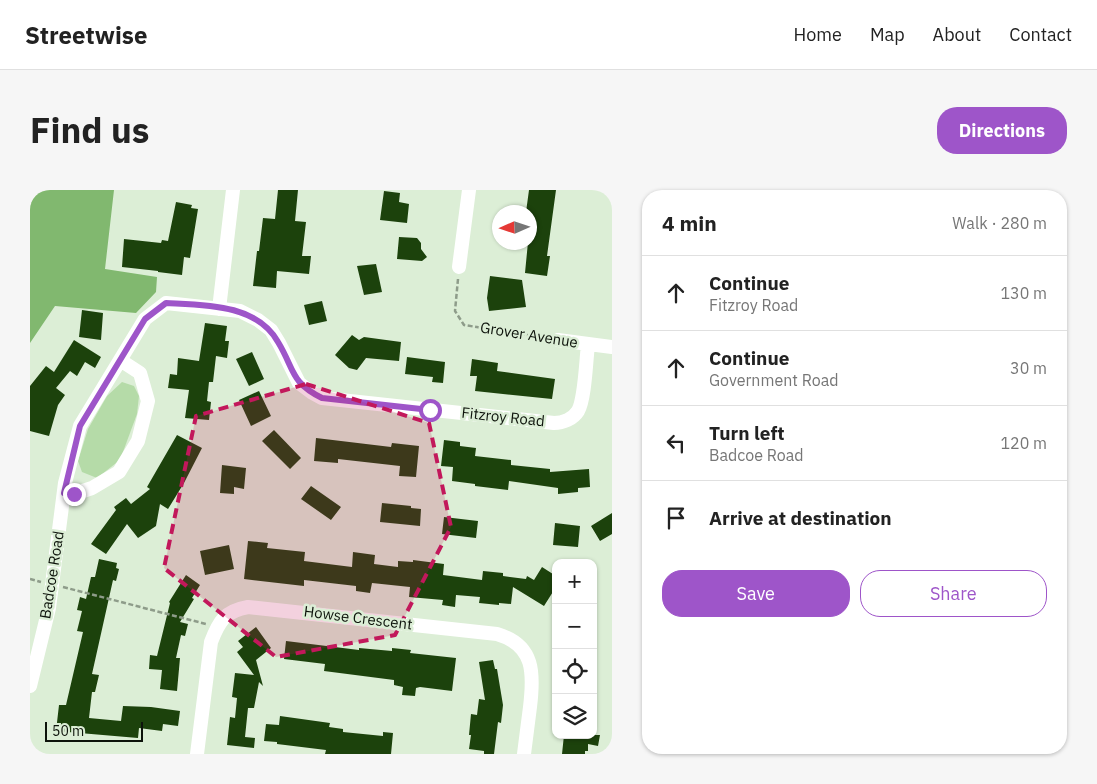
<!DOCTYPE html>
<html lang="en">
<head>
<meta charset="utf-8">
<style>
  :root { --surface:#fff; --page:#f6f6f6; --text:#222; --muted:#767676; --line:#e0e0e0; --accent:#9e55c9 }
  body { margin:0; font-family:"IBM Plex Sans",sans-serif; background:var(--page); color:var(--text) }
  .controls { position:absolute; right:15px; bottom:15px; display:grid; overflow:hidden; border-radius:10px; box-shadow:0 1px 4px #0004 }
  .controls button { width:45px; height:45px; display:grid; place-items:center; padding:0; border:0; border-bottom:1px solid var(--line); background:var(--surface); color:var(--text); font:25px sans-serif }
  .compass { position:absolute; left:462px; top:15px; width:45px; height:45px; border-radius:50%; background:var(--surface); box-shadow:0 1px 4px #0004; rotate:267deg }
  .scale { position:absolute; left:15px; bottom:12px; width:98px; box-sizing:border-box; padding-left:5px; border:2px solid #0d130b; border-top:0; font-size:14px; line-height:18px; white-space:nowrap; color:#0d130b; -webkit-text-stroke:4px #dceed6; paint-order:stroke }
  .stop { position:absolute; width:15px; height:15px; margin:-11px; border:4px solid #9e55c9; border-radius:50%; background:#fff }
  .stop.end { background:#9e55c9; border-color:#fff; box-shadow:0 1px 5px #0008 }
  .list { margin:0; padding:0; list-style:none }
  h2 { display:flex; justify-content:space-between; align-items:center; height:65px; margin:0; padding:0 20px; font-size:21px }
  h2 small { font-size:16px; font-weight:400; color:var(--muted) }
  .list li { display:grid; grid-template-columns:32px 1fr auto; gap:15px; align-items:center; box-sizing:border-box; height:75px; padding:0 20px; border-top:1px solid var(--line) }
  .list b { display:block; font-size:19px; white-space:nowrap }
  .list p { margin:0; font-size:16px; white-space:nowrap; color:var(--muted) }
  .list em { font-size:16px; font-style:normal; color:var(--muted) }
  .actions { display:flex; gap:10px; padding:15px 20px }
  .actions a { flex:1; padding:11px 0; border:1px solid var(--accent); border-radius:20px; text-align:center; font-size:18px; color:var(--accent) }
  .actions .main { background:var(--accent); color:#fff }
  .icon { flex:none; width:28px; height:28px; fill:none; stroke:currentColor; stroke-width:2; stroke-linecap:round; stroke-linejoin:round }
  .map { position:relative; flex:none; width:582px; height:564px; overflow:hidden; border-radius:20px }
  header { display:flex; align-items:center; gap:30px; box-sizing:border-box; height:70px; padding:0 25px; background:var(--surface); border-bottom:1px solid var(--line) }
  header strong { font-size:24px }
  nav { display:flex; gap:28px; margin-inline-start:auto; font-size:18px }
  .intro { display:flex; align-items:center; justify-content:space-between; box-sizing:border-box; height:120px; padding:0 30px }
  h1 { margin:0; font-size:35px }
  .button { padding:12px 22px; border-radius:20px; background:var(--accent); color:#fff; font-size:18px; font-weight:700 }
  main { display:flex; gap:30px; padding:0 30px }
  aside { flex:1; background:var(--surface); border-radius:20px; box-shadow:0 1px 4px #0004 }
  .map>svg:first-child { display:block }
  .green { fill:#b5dba8 }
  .forest { fill:#81b86f }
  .building { fill:#1c420c }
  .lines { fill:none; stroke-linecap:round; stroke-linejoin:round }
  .path { stroke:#8e9c8a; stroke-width:2.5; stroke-dasharray:5 2.5; stroke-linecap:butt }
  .street { stroke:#fff; stroke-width:14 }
  .route { stroke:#9e55c9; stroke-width:6 }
  .marked { fill:#c2185b; fill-opacity:0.2; stroke:#c2185b; stroke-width:4; stroke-dasharray:10 6; stroke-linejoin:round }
  .labels { text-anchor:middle; stroke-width:5; stroke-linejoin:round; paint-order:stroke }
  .street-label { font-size:15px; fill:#0d130b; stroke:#dceed6 }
</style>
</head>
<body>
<header>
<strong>Streetwise</strong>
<nav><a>Home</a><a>Map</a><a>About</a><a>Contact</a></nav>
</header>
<div class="intro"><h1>Find us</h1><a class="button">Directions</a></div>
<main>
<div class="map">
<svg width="582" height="564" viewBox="0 0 582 564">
  <rect width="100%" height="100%" fill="#dceed6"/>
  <!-- green -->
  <path class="green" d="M92,192L104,196L109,206L107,224L90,270L67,288L52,282L48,271L58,239L77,206Z"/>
  <!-- forest -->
  <path class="forest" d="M0,0H84L75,79L127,87L126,102L106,123L25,116L0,153Z"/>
  <!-- building -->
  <path class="building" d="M248,0H268L265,31L276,32L272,66H281L279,84L247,81L246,98L223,96L227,61H229L233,28L245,29Z
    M499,0H526L517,66H520L517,86L495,83L498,52H500V22H496Z
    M354,1L370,3L369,12L379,14L377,33L350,30Z
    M146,12L162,15L161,18L168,19L160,68L154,67L152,85L128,82V81L92,77L94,49L131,53L132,50L138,51Z
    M369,47L387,48L391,53V59L397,67L392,71L367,69Z
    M346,74L352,102L334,105L327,76Z
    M460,86L492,90L496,117L459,121L457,108Z
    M292,111L297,131L279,135L274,115Z
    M52,120L73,123L71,150L49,147Z
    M175,133L197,136L195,151H199L197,168L186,166L183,192H179L177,211L181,212L179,230L155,228L159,200L138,198L140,184L147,185L148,168L169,171Z
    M322,145L329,150L334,147L371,152L369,171L336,168L327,180L319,178L305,165Z
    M44,150L71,167L65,178L55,172L47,186L40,181L26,198L35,205L28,215L19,246L0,241V196L16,176L24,182Z
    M222,162L234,189L219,196L206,169Z
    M377,167L415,172L413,193L402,192L403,187L375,184Z
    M442,169L468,173L467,181L525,189L522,209L445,201L447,186H440Z
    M229,201L241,226L221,236L209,210Z
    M244,240L271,268L260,279L232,251Z
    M147,245L172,258L154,293L138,319L130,314L126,336L108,348L97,334L76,364L61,354L86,320L84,317L96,308L101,314L120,299L117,297Z
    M286,248L361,257L362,253L389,256L386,287L369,286L370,276L308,269V273L284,271Z
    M414,250L430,252V256L446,258L445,266L481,270V275L520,279V282L559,279L560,297L548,298V302L528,304V298L479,291L478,300L445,296V294L422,291L423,277L411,276Z
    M192,275L216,278L214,299L204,297V304L190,303Z
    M281,296L311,317L301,330L271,309Z
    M352,313L381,316V318L391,319L390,336L350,332Z
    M582,323V344L570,351L561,336Z
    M414,327L448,331L446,348L412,344Z
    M525,333L550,336L548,357L523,355Z
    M218,351L238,353L237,358L275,362L274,371L322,377L323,362L345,365L344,374L368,377V371L383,372V370L414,374L413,385L452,390L453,381L473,383V386L496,389L497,386L504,390L512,377L526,386V397L514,416L483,397L481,414L469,413V415L449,413L450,407L426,405L425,417L412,415L413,410L379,407L380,397L342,393L340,403L326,401V396L274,390V396L214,389Z
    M199,355L204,379L175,385L170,361Z
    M69,369L87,373L86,378L89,379L86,391L83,390L62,484L69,485L65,502H62L59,528L91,531L93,516L121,517L150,521L148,536L133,534L132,541L109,538L108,548L26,541L29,515H36L53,442L47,441L52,421L47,420L50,407L56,409L61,387H65Z
    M156,385L170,395L162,408L164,409L150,432L158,434L155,446L151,445L146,468H150L147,501L130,499L132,480L119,479L120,465L127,466L140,413L139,412Z
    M226,437L241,458L226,470L233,496L229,492L224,518H218L215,547L225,548L224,558L197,555L200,527L205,528L207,508L202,507L205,483L224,485L207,462L213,457L208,451Z
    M256,451L329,460V458L362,461V458L381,460L380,463L426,468L422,501L390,497L386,498L385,506L372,505L373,497L364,495V490L294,481L295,474L254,469Z
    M463,470L465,479H467L473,515L471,533L468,532L464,564H454V561L439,559L441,545H439L441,524L447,525L449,509L455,510L449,472Z
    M250,526L300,533L299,537L313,539V542L353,546V542L363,543L361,564H295L296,560L247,554V552L234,551L236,534L249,535Z
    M534,545H570L568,556L558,554V561H555V564H532Z"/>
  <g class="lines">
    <!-- path -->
    <path class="path" d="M428,89L425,121L434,135L516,148
      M0,389L11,392
      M33,397L176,434"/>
    <!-- street -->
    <path class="street" d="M429,77L439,0
      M189,119L203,0
      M528,150L582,157
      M34,303L44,304L62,298L89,282L108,251L118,211L110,183L90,170
      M0,496L19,418L35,293L50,236L115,129L136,113L210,121L228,130L241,140L249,153L269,193L281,202L292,208L524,233C533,233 543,229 548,221C555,209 556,170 558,155
      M167,564L181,452C189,431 195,421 218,417L467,444C505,455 504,484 500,517C498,533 496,548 494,564"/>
  </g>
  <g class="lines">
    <!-- route -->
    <path class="route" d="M44,304L34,303L50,236L115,129L136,113C175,115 227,114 248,152C265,180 260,192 292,208L400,220"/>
  </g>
  <!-- marked area -->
  <path class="marked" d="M276,194L399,233L421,337L365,445L246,467L134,378L166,226Z"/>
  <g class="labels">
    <!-- street labels -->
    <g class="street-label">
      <text transform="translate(499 145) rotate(9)" y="5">Grover Avenue</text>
      <text transform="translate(473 227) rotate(6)" y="5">Fitzroy Road</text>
      <text transform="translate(22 385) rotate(-81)" y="5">Badcoe Road</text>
      <text transform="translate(328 428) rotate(7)" y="5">Howse Crescent</text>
    </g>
  </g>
</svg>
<div class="controls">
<button>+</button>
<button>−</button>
<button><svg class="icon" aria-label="locate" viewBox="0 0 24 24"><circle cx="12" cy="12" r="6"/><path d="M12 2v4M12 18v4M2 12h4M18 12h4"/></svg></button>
<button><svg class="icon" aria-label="layers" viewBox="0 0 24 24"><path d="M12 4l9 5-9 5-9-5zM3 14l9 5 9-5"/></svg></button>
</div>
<svg class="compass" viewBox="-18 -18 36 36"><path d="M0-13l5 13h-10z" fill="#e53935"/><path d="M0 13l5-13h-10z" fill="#767676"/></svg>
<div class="scale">50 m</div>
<div class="stop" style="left:400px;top:220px"></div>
<div class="stop end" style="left:44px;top:304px"></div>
</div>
<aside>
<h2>4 min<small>Walk · 280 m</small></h2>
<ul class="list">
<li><svg class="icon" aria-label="ahead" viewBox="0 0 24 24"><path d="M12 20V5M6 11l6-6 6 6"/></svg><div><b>Continue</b><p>Fitzroy Road</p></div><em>130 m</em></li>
<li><svg class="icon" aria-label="ahead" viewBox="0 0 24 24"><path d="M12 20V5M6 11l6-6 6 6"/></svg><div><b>Continue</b><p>Government Road</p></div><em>30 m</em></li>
<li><svg class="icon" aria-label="left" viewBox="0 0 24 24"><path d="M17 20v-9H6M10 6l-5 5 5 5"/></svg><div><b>Turn left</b><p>Badcoe Road</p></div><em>120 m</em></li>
<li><svg class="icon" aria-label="arrive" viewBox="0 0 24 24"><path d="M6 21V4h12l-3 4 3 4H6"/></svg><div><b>Arrive at destination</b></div></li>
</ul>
<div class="actions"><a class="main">Save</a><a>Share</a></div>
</aside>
</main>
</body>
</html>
